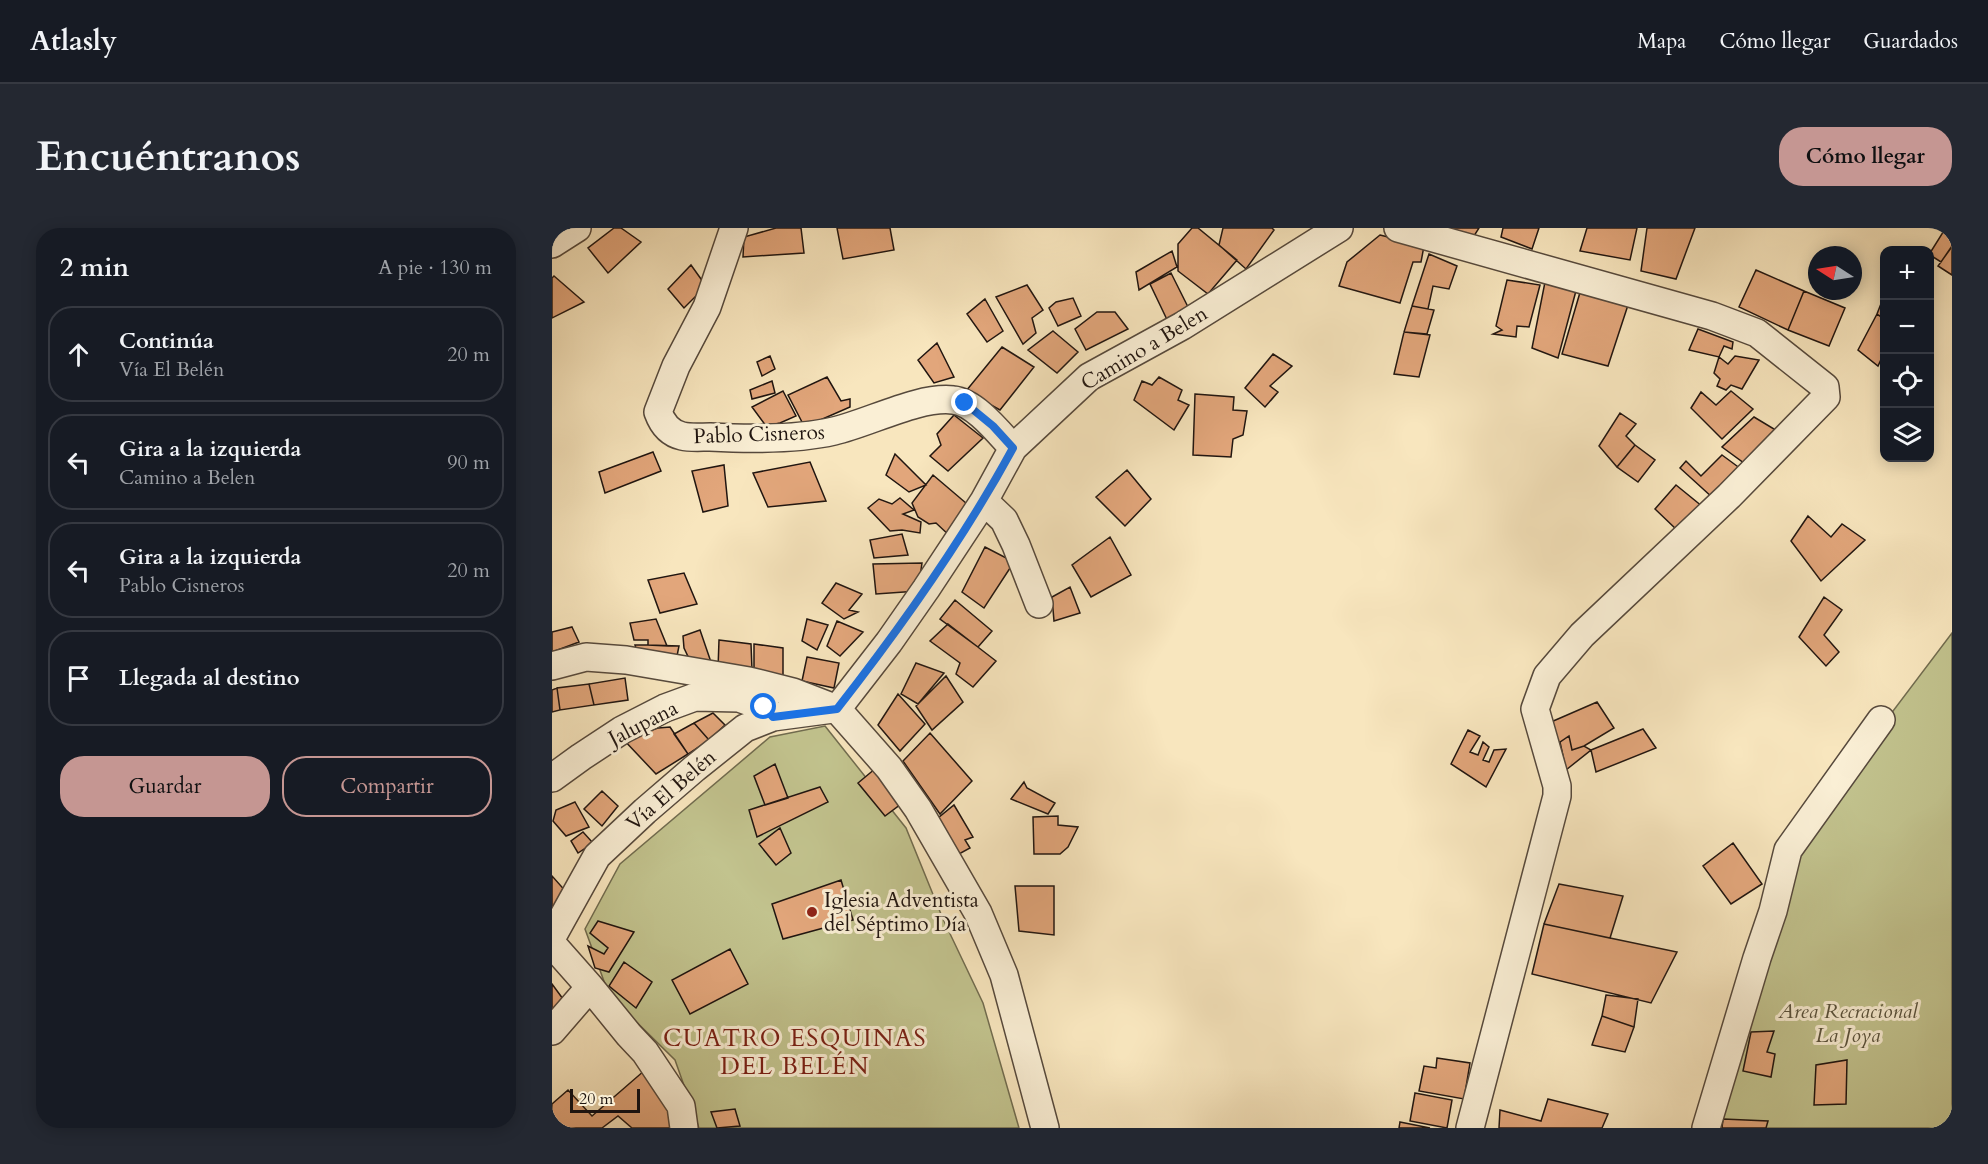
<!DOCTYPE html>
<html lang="es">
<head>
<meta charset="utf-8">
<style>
  :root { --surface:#171b24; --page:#242831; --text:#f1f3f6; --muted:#9ea1a6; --line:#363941; --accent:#c59692 }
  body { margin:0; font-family:Cardo,serif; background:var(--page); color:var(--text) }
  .controls { position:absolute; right:18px; top:18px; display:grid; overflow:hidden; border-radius:12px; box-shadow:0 3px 15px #0003 }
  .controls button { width:54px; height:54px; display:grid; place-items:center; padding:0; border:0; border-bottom:2px solid var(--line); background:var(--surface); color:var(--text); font:30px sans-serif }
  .compass { position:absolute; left:1256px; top:18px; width:54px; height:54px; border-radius:50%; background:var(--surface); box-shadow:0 3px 15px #0003; rotate:282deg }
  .scale { position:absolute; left:18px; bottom:15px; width:70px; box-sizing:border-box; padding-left:6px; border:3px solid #201510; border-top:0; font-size:16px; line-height:21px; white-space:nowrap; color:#201510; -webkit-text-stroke:4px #faefd5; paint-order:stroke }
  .stop { position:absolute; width:18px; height:18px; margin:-14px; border:4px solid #1a73e8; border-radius:50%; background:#fff }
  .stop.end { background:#1a73e8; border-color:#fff; box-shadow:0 2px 6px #0008 }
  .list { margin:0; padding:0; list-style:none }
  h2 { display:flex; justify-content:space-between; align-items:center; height:78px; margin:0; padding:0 24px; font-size:26px }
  h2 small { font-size:20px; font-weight:400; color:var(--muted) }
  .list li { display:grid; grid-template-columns:39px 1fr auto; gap:18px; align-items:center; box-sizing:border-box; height:96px; margin:0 12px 12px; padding:0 12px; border:2px solid var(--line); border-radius:24px }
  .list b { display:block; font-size:22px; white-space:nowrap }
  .list p { margin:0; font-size:20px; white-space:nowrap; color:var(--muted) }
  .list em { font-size:20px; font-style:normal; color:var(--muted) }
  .actions { display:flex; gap:12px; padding:18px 24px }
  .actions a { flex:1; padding:14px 0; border:2px solid var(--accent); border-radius:24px; text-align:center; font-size:21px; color:var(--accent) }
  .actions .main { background:var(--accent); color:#111 }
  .icon { flex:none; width:33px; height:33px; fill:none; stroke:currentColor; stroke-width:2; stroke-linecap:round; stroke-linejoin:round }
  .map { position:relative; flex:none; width:1400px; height:900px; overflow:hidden; border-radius:24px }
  header { display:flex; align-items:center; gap:36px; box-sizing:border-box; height:84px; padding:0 30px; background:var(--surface); border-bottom:2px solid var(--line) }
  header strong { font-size:28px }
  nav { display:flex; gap:33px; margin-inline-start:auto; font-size:21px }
  .intro { display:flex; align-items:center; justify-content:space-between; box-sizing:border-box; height:144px; padding:0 36px }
  h1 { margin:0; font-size:42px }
  .button { padding:15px 27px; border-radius:24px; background:var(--accent); color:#111; font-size:21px; font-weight:700 }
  main { display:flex; gap:36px; padding:0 36px }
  aside { flex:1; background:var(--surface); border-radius:24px; box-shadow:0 3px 15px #0003 }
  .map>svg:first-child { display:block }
  .green { fill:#c2c38e; stroke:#716c4f; stroke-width:1.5 }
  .building { fill:#e2a67b; stroke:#201510; stroke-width:1.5 }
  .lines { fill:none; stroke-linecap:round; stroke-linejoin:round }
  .minor-casing { stroke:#56493c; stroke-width:30 }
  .minor { stroke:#faefd5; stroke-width:27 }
  .route { stroke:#1a73e8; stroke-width:8 }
  .poi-dot { fill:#8f2418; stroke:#faefd5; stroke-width:2 }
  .labels { text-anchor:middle; stroke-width:6; stroke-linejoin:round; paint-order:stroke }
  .street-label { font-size:21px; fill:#201510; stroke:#faefd5 }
  .poi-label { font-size:21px; fill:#201510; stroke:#faefd5; text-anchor:start }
  .park-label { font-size:21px; font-style:italic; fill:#59523c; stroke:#faefd5 }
  .quarter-label { font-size:24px; letter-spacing:1.5px; fill:#7a1f14; stroke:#faefd5 }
</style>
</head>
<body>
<header>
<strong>Atlasly</strong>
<nav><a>Mapa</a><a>Cómo llegar</a><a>Guardados</a></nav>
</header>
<div class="intro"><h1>Encuéntranos</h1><a class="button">Cómo llegar</a></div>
<main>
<aside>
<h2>2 min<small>A pie · 130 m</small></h2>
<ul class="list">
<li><svg class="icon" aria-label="ahead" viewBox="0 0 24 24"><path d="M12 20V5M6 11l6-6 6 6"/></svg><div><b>Continúa</b><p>Vía El Belén</p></div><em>20 m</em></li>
<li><svg class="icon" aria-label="left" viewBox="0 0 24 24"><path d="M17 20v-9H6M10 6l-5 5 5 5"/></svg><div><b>Gira a la izquierda</b><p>Camino a Belen</p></div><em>90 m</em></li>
<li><svg class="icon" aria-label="left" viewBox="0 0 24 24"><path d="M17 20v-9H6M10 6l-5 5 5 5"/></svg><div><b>Gira a la izquierda</b><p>Pablo Cisneros</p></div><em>20 m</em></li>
<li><svg class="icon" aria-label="arrive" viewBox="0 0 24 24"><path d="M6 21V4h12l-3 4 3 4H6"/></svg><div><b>Llegada al destino</b></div></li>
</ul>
<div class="actions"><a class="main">Guardar</a><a>Compartir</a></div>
</aside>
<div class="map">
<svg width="1400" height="900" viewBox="0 0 1400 900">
  <rect width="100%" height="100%" fill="#f8e6be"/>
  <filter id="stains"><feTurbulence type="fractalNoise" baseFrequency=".00333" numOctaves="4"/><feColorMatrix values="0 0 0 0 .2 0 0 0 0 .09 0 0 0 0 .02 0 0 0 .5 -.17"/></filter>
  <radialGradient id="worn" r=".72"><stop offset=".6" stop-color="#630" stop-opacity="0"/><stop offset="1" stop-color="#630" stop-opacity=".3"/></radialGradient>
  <!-- green -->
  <path class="green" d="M1400,405V900H1158L1236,622Z
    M273,498L354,600L391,691L431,775L467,900H147L123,832L57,767L33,701L68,636L218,509Z"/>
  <!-- building -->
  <path class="building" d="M62,0H69L89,14L56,45L36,20Z
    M224,0H249L252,25L191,29L192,9Z
    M285,0H338L342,22L291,31Z
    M640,0H646L685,32L656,66L626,43V16Z
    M671,0H720L722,2L694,41L667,17Z
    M889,0H927L922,8Z
    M951,0H987L980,21L949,9Z
    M1035,0H1085L1078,32L1028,23Z
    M1095,0H1143L1124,51L1089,43Z
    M1393,1L1400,5V18L1389,34L1378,27V25Z
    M828,7L872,18L869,34H861L848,75L787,58L795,34Z
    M1399,20L1400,21V47L1386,38Z
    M620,23L625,39L587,62L584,44Z
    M877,26L905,38L897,61L881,58L876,81L860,78Z
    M139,37L154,58L132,80L116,61Z
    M1204,42L1252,63L1236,102L1187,79Z
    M619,45L640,87L619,100L598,56Z
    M2,48L32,74L0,90V50Z
    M955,52L988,57L977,99L965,98L964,109L941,106L950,102L944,98Z
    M993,54L1025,59L1006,130L980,120Z
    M475,57L491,82L480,90L484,105L471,116L444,69Z
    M1029,61L1077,74L1056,138L1010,126Z
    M1252,63L1293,80L1277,118L1236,102Z
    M1332,68V91L1325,86Z
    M521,70L529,88L506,98L497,80L504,74Z
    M433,71L451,103L435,114L415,86Z
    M860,78L882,82L875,106L852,104Z
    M545,84H563L576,101L534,122L523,101Z
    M1325,86L1332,91V125L1326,138L1306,122Z
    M1146,101L1181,114L1180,121L1172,118L1167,129L1137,122Z
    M501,103L526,124L505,145L476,122Z
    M852,104L878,107L867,149L842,146Z
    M385,115L402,149L382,155L366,132Z
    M450,119L482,139L448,182L414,163Z
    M721,126L740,138L718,158L726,164L713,179L693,160Z
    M218,128L223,141L210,148L205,134Z
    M1183,128L1207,132L1190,161L1179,157L1174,162L1165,158L1168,151L1162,145L1167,129L1176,136Z
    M275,149L289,173L298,171V179L266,193L250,194L236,167Z
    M607,149L630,162L626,172L637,177L622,202L582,172L590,153L600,157Z
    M220,153L223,165L200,171L198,162Z
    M231,163L244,188L228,195L214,198L200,179Z
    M1179,163L1201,181L1170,211L1139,180L1149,164L1164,177Z
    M643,166L682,169L681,182L695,183L691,207L681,211L679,229L641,227Z
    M1068,185L1084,196L1074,208L1083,217L1065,239L1047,218Z
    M402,187L431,210L396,243L378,228L389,217L385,206Z
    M1202,189L1227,204L1192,235L1170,219Z
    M1083,217L1103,232L1086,254L1065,239Z
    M101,224L109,243L53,265L47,244Z
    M343,226L374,257L357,264L334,247Z
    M1170,227L1189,241L1161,270L1128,240L1134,233L1149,248Z
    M258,234L274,273L216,279L201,245Z
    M172,237L176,278L151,284L140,243Z
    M575,242L599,271L573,298L544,269Z
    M381,247L421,281L399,309L384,295L377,296L366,289L360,275Z
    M1124,257L1151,279L1125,302L1103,281Z
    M348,270L362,282L351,286L369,294L368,305L350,302L338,303L316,280L327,271L340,276Z
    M1256,288L1279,309L1290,296L1313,312L1269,353L1239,313Z
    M350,306L356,327L322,330L318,312Z
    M558,309L579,347L539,369L520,337Z
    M433,319L462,334L432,380L410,364Z
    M370,335L366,363L324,366L321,336Z
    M132,345L145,376L108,385L96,352Z
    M284,355L310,366L297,382L306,384L292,391L270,375Z
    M518,359L528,385L502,393L500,369Z
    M1272,369L1290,382L1272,407L1287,424L1274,438L1247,409Z
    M403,372L440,403L426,419L388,391Z
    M104,391L115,418L96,417V412H82L78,395Z
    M255,391L276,397L265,422L250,413Z
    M285,393L311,404L288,428L275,418Z
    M396,396L444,433L421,459L404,446L408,435L378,413Z
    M20,399L27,414L0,424V404Z
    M148,402L161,440L141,439L132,420L131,408Z
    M167,412L199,416L200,442L166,441Z
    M202,416L231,420V454L202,443Z
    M83,417H96L127,418L124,433L87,432Z
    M255,429L287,435L282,460L250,453Z
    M364,435L392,445L366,476L349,466Z
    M394,448L411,474L380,502L364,478Z
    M73,450L76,472L42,477L37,456Z
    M37,456L42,477L8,482L5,460Z
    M5,460L8,482L0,484V462Z
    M346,466L373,496L348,523L326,497Z
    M1045,474L1062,500L1032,518L1020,522L1017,508L1008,514H1004L999,494Z
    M161,485L173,497L157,512L142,495Z
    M142,495L157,512L136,526L122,506Z
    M118,499L136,526L104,546L71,511L106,500Z
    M1091,501L1104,520L1044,544L1039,522Z
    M916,502L928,508L918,524L926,527L931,514L937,519L931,532L937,534L942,522L954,521L934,559L899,536Z
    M378,505L420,553L388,586L351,533Z
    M1017,508L1020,522L1032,518L1039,522L1014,542L1008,514Z
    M223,536L236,570L213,577L202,548Z
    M324,540L349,576L333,588L306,555Z
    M472,554L475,560L503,575L496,586L459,571Z
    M268,559L276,574L205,609L197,582Z
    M50,563L66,578L50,598L32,581Z
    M23,574L37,599L14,608L1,593L4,582Z
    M402,577L421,609L413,612L418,620L407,626L386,590Z
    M506,588V597L526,599L516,619L508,626H482L481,589Z
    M228,600L239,625L224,637L207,616Z
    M31,604L41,615L26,625L19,613Z
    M1181,615L1210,656L1179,676L1151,638Z
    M0,648L17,667L0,679Z
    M289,652L301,692L231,711L220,676Z
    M1007,656L1071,668L1058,710L992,696Z
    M463,658H502V707L467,703Z
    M46,693L82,704L57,744L43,740L36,718L52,726L56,720L38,705Z
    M992,696L1058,710L1125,724L1099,775L980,746Z
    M178,721L196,756L138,786L120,752Z
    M72,734L100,754L84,780L57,758Z
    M0,756L11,771L0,782Z
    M1054,767L1086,771L1082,799L1050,788Z
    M1050,788L1082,799L1073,824L1040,817Z
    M1222,803L1215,824L1223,826L1219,849L1191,843L1199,804Z
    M885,830L918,835L912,871L867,863L872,838L884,840Z
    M1295,832L1294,876L1262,877L1264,837Z
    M93,842L126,890L117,900H80L66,888L50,900H0V876L16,862L40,888Z
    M863,865L900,872L895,900L858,893Z
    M996,871L1056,886L1050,900H947L948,882L989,893Z
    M183,881L188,898L165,900L159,884Z
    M1171,891L1216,893L1214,900H1170Z
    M848,894L878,900H847Z"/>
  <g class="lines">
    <defs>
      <path id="minor" d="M182,0L155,79L124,138L106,184C110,195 117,205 130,208C138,210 149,209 158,209C196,211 244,212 282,203C317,195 367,168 401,172C423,174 447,205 461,220
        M846,0L1160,88L1205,105L1273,159L1274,169L1177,268L1030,407L995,448L983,481L1005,558V568L918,900
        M0,16L25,0
        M432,273L452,292L464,317L487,376
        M0,438L34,429L74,432L197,453L241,464L285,481L337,540L366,581L426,685L452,747L493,900
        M285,481L337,414L374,361L432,273L461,220L537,149L630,98L787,0
        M0,550L29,529L70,502L113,480L143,469L187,470L212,479L221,489
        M0,709L45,628L93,583L143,540L193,500L221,489L281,481
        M0,716L38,759L0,803
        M38,759L77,807L93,824L129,878L132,900
        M1154,900L1205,730L1221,683L1236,622L1329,492"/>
    </defs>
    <!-- minor casing -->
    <use href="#minor" class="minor-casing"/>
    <!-- minor -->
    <use href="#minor" class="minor"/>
  </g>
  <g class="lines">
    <!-- route -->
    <path class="route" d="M212,479L221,489L285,481C350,398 411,312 461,220L441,198L413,175"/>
  </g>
  <!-- markers -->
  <circle class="poi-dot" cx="260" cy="684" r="6"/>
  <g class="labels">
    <!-- street labels -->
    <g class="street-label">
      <text transform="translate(592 120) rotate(-31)" y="7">Camino a Belen</text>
      <text transform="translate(207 206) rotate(-2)" y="7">Pablo Cisneros</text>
      <text transform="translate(91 495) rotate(-27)" y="7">Jalupana</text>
      <text transform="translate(119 562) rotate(-41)" y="7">Vía El Belén</text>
    </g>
    <!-- poi labels -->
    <g class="poi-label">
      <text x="272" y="679">Iglesia Adventista<tspan x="272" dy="24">del Séptimo Día</tspan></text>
    </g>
    <!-- park labels -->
    <g class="park-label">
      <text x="1296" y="790">Area Recracional<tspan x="1296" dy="24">La Joya</tspan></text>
    </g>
    <!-- quarter labels -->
    <g class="quarter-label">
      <text x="243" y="818">CUATRO ESQUINAS<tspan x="243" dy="28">DEL BELÉN</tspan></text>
    </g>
  </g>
  <rect width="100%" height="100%" filter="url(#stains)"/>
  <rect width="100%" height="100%" fill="url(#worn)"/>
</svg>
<div class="controls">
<button>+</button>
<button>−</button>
<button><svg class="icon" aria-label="locate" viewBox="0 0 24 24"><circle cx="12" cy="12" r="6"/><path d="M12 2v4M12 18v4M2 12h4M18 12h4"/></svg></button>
<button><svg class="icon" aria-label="layers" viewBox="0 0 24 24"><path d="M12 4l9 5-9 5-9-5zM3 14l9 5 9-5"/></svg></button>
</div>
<svg class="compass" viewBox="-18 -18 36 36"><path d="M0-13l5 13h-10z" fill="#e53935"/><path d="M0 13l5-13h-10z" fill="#9ea1a6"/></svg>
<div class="scale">20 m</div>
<div class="stop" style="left:212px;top:479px"></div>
<div class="stop end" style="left:413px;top:175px"></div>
</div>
</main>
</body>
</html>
